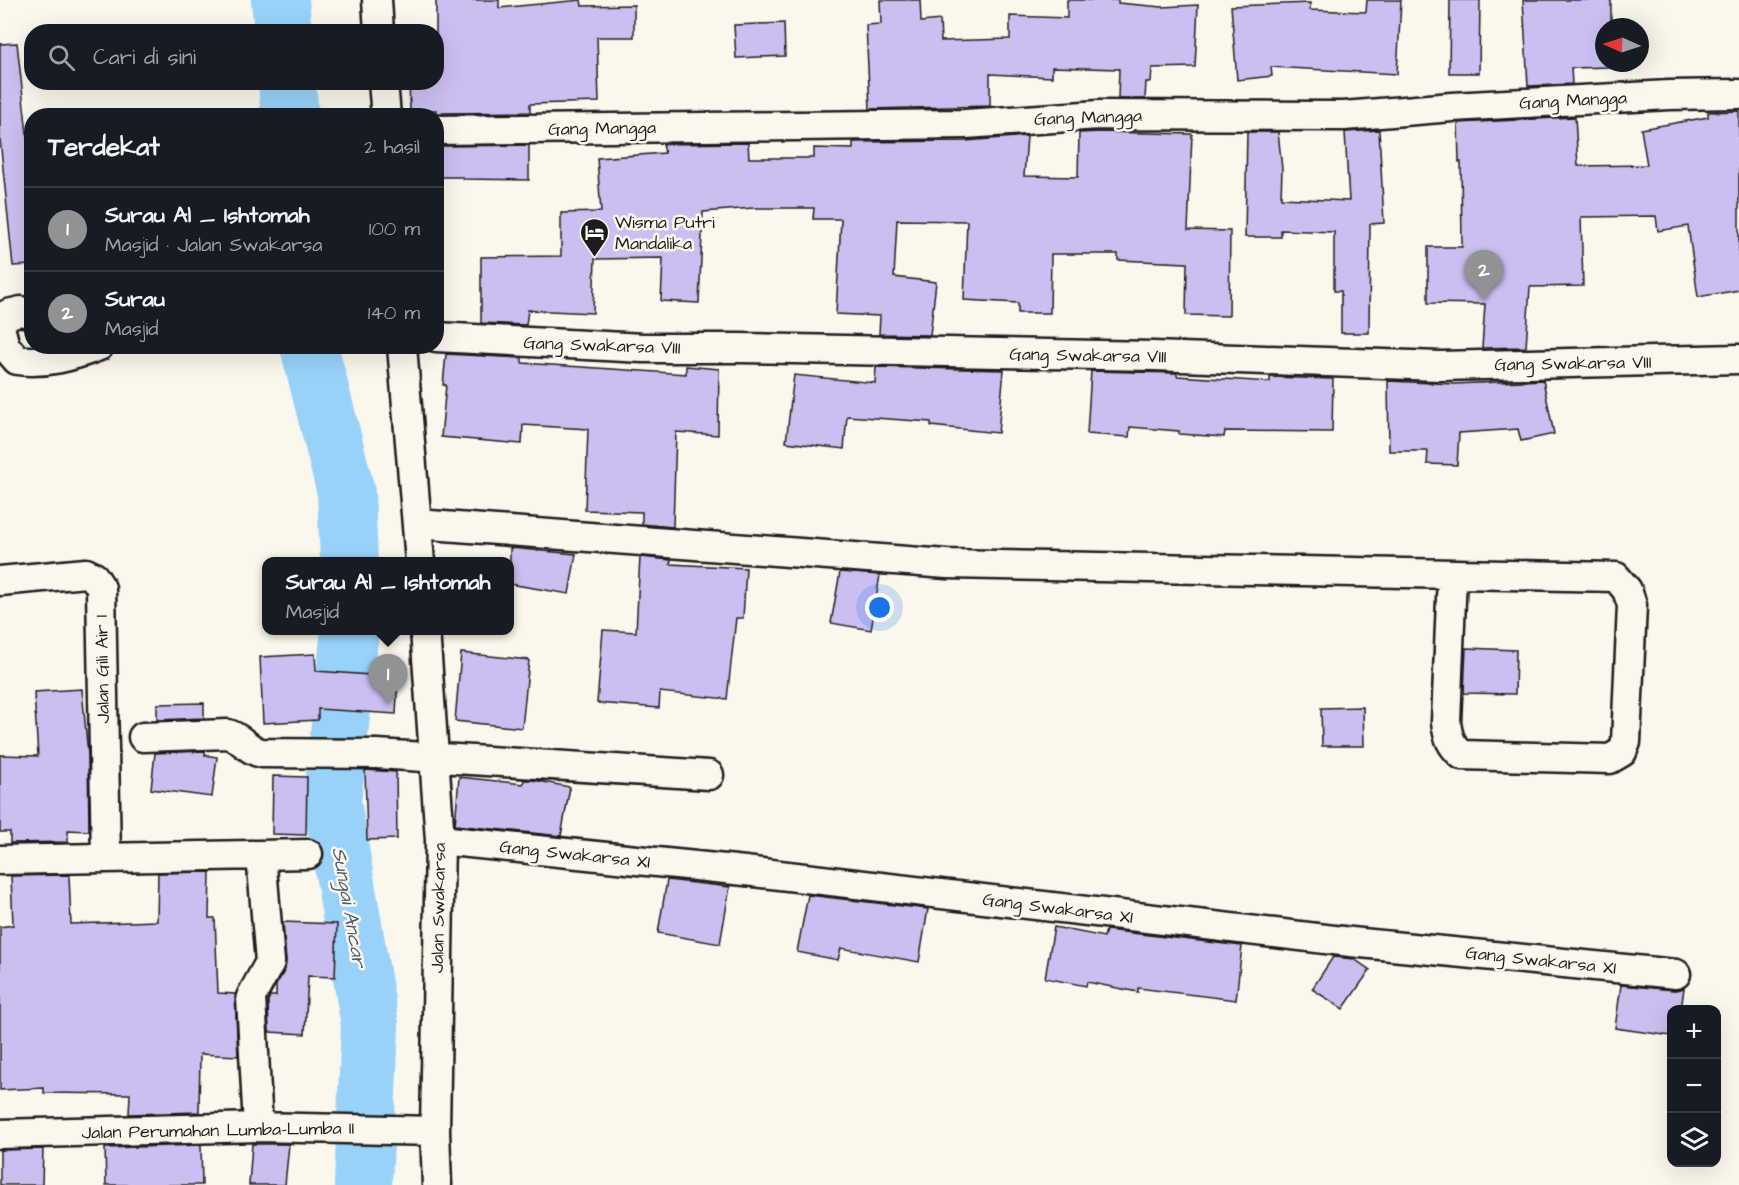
<!DOCTYPE html>
<html lang="id">
<head>
<meta charset="utf-8">
<style>
  :root { --surface:#171b24; --page:#20242c; --text:#f1f3f6; --muted:#9ea1a6; --line:#363941; --accent:#919294 }
  body { margin:0; font-family:"Architects Daughter",sans-serif; background:var(--page); color:var(--text) }
  .controls { position:absolute; right:18px; bottom:18px; display:grid; overflow:hidden; border-radius:12px; box-shadow:0 6px 24px #0002 }
  .controls button { width:54px; height:54px; display:grid; place-items:center; padding:0; border:0; border-bottom:2px solid var(--line); background:var(--surface); color:var(--text); font:30px sans-serif }
  .compass { position:absolute; left:1595px; top:18px; width:54px; height:54px; border-radius:50%; background:var(--surface); box-shadow:0 6px 24px #0002; rotate:273deg }
  .you { position:absolute; left:880px; top:608px; width:21px; height:21px; margin:-15px; border:4px solid #fff; border-radius:50%; background:#1a73e8; box-shadow:0 0 0 9px #1a73e833 }
  .badge { display:grid; place-items:center; width:39px; height:39px; border-radius:50%; background:var(--accent); color:#fff; font-size:20px; font-weight:700 }
  .pin { position:absolute; translate:-50% -50px; filter:drop-shadow(0 2px 3px #0008) }
  .pin::after { content:''; position:absolute; top:32px; width:21px; height:18px; background:inherit; clip-path:polygon(0 0,100% 0,50% 100%) }
  .popup { position:absolute; left:262px; top:557px; width:252px; height:78px; box-sizing:border-box; display:grid; place-content:center; border-radius:12px; background:var(--surface); filter:drop-shadow(0 2px 4px #0005); font-size:20px; white-space:nowrap; color:var(--muted) }
  .popup b { font-size:22px; color:var(--text) }
  .popup::after { content:''; position:absolute; left:50%; top:100%; margin-left:-12px; border:12px solid transparent; border-top-color:var(--surface) }
  .list { margin:0; padding:0; list-style:none }
  h2 { display:flex; justify-content:space-between; align-items:center; height:78px; margin:0; padding:0 24px; font-size:26px }
  h2 small { font-size:20px; font-weight:400; color:var(--muted) }
  .list li { display:grid; grid-template-columns:39px 1fr auto; gap:18px; align-items:center; box-sizing:border-box; height:84px; padding:0 24px; border-top:2px solid var(--line) }
  .list b { display:block; font-size:22px; white-space:nowrap }
  .list p { margin:0; font-size:20px; white-space:nowrap; color:var(--muted) }
  .list em { font-size:20px; font-style:normal; color:var(--muted) }
  .icon { flex:none; width:33px; height:33px; fill:none; stroke:currentColor; stroke-width:2; stroke-linecap:round; stroke-linejoin:round }
  .map { position:relative; flex:none; width:1739px; height:1185px; overflow:hidden }
  .search { position:absolute; background:var(--surface); box-shadow:0 6px 24px #0002; left:24px; top:24px; width:420px; height:66px; display:flex; align-items:center; gap:15px; box-sizing:border-box; padding:0 21px; border-radius:24px; color:var(--muted); font-size:22px }
  .panel { position:absolute; background:var(--surface); box-shadow:0 6px 24px #0002; left:24px; top:108px; width:420px; height:246px; border-radius:24px }
  .map>svg:first-child { display:block }
  .lines { fill:none; stroke-linecap:round; stroke-linejoin:round }
  .river { stroke:#99d2f9; stroke-width:58 }
  .building { fill:#cbbff1; stroke:#1c1c1c; stroke-width:1.5 }
  .minor-casing { stroke:#1c1c1c; stroke-width:33 }
  .minor { stroke:#fbf7ec; stroke-width:28 }
  .labels { text-anchor:middle; stroke-width:5; stroke-linejoin:round; paint-order:stroke }
  .street-label { font-size:18px; fill:#1c1c1c; stroke:#fbf7ec }
  .poi-label { font-size:18px; fill:#1c1c1c; stroke:#fbf7ec; text-anchor:start }
  .water-label { font-size:20px; font-style:italic; fill:#485c69; stroke:#fbf7ec }
</style>
</head>
<body>
<div class="map">
<svg width="1739" height="1185" viewBox="0 0 1739 1185">
  <rect width="100%" height="100%" fill="#fbf7ec"/>
  <filter id="ink" filterUnits="userSpaceOnUse"><feTurbulence type="fractalNoise" baseFrequency=".0167" numOctaves="2"/><feDisplacementMap in="SourceGraphic" scale="12" xChannelSelector="R" yChannelSelector="G"/><feConvolveMatrix kernelMatrix="1 2 1 2 8 2 1 2 1" color-interpolation-filters="sRGB"/></filter>
  <g filter="url(#ink)">
    <g class="lines">
      <!-- river -->
      <path class="river" d="M280,0L283,32
        M287,82L290,116
        M309,346L346,492L349,562
        M350,630L332,802L370,1025L363,1185"/>
    </g>
    <!-- building -->
    <path class="building" d="M436,0H499V8L581,0L582,6L634,5V37H597L599,102L530,104V112L436,113V110L410,111L409,82H436Z
      M880,0H920L921,22L940,20L941,41L1010,39V16L1067,18V0H1118V3L1162,7L1198,5L1195,67L1152,68L1151,82H1146L1145,99H1118L1119,69L1052,67V77L990,74V106L870,109L866,25L881,24Z
      M1367,0H1401L1397,74L1271,67L1272,76L1237,80L1231,6L1310,3V10L1366,12Z
      M1450,0H1480L1479,73H1449Z
      M1523,0H1611V27H1604V63H1611V67L1571,68L1572,84L1528,86Z
      M784,23L785,56L736,58L734,25Z
      M17,43L32,179V265L13,266L0,139V44Z
      M1739,111V290L1698,297L1688,226L1658,231L1656,216L1581,217L1583,286L1530,287L1526,347L1482,348L1485,304L1428,303V247H1462L1461,162H1459L1458,123L1575,117L1578,166L1647,165L1641,129L1708,117V112Z
      M1379,130L1384,223L1370,224L1369,333H1341V291H1334V232L1281,230V237H1245L1247,132H1278L1282,169L1281,198L1349,201L1345,132Z
      M1100,132L1192,134L1188,230L1230,231L1229,316L1186,315L1187,263L1118,260V254H1051L1050,313H1018V303L964,300L967,221L897,220L894,277L936,282L930,335L879,334L880,316L836,314L841,219H813L814,208H753L703,212L699,303L661,301L663,258L595,259L593,313L528,310L526,325L481,323V257L561,256V213L601,212L597,158L665,153L663,144L748,143L749,158H814V148L853,149V142L965,141L1027,136L1024,176L1078,177L1079,133Z
      M529,145V180L463,179V177H436V146Z
      M446,354L522,358V363L686,374V366L719,369L718,435L676,432L673,527L642,524V512L585,510L588,429L523,425L522,444L441,437L446,385H443Z
      M876,367L1004,370L998,433L931,426V422L847,416L844,449L786,442L794,375L875,383Z
      M1091,371L1177,373V376L1270,382V377L1333,379L1332,432L1225,431L1224,437L1179,434V431L1130,427L1129,437L1087,434Z
      M1543,380L1554,434L1521,441L1518,429L1459,433L1457,465L1427,464L1428,451H1389L1388,381L1454,384Z
      M510,548L576,554L569,594L510,584Z
      M640,557L671,560L670,564L746,568L743,618H736L727,699L660,692L659,708L597,703L603,630L636,632Z
      M840,572L880,575L871,630L831,623Z
      M1466,648L1516,650L1515,694L1464,693Z
      M461,653L529,660L522,728L455,721Z
      M315,654L316,671L398,677L396,714L318,709V720L263,723L260,657Z
      M82,689L88,755L89,831L68,830V842L10,843V832H0V755L38,756L34,692Z
      M204,703V718L157,720V704Z
      M1363,707L1364,746H1322L1321,708Z
      M205,751V755L217,757L212,797L151,789L155,753Z
      M365,770L396,772L397,839L367,840Z
      M273,776L307,777L306,835L272,834Z
      M459,777L523,784L524,780H533L570,787L561,836L455,825Z
      M210,872L209,918H215L218,993L235,994L238,1056L200,1054L199,1112L129,1114L130,1094L44,1093V1088L0,1090V927L13,925L11,876L69,875L71,924L157,921L158,873Z
      M667,880L730,887L720,944L658,933Z
      M808,895L928,909L919,962L841,948L838,960L797,952Z
      M283,922L337,924L335,977L308,976L305,1034L269,1032L268,1001L270,996H276V985L285,970L286,961Z
      M1054,927L1104,937L1106,930L1242,946L1236,1000L1138,988V992L1087,982L1086,986L1045,978Z
      M1333,957L1354,959L1370,970L1343,1009L1312,989Z
      M1621,985L1674,990L1684,988L1681,1010H1671V1036L1615,1028Z
      M252,1144H289L285,1185H249Z
      M201,1145L202,1185H106L105,1148Z
      M43,1149L42,1185H0V1150Z"/>
    <g class="lines">
      <defs>
        <path id="minor" d="M377,0L379,32
          M383,82L386,116
          M436,130L965,124L1099,115L1344,116L1452,107L1669,95L1739,94
          M0,325L8,314L21,311L32,314
          M0,327L5,346L17,360C46,364 73,356 99,346
          M436,337L643,348H739L1153,356L1440,366L1739,359
          M402,346L420,562
          M417,524L947,564L1616,577L1627,590L1632,605L1626,742L1622,752L1610,759L1462,755C1451,745 1448,738 1446,722L1452,575
          M0,581L86,573L94,577L101,588L106,858
          M425,630L440,840L435,1131L437,1185
          M143,737L228,734C241,737 248,751 262,753L377,754L709,775
          M440,840L745,871L1351,942L1676,974
          M0,860L308,854
          M258,1127L251,997L270,962L261,855
          M0,1134L258,1127L435,1131"/>
      </defs>
      <!-- minor casing -->
      <use href="#minor" class="minor-casing"/>
      <!-- minor -->
      <use href="#minor" class="minor"/>
    </g>
  </g>
  <!-- icons -->
  <defs>
    <symbol id="hotel-pin" viewBox="-11 -11 22 30"><path d="M0 17L-7.5 6A9.5 9.5 0 1 1 7.5 6Z" fill="#1c1c1c" stroke="#fbf7ec"/><path d="M-6-4.5h1.5V1H6V5H4.5V3h-9V5H-6ZM-4 0a1.8 1.8 0 1 1 3.6 0ZM.5 0V-2.5h3Q6-2.5 6 0Z" fill="#fff"/></symbol>
  </defs>
  <g fill-rule="evenodd">
    <use href="#hotel-pin" x="578" y="216" width="33" height="45"/>
  </g>
  <g class="labels">
    <!-- street labels -->
    <g class="street-label">
      <text transform="translate(1573 100) rotate(-3)" y="6">Gang Mangga</text>
      <text transform="translate(1088 117) rotate(-2)" y="6">Gang Mangga</text>
      <text transform="translate(602 128) rotate(-1)" y="6">Gang Mangga</text>
      <text transform="translate(602 345) rotate(2)" y="6">Gang Swakarsa VIII</text>
      <text transform="translate(1088 355) rotate(1)" y="6">Gang Swakarsa VIII</text>
      <text transform="translate(1573 363) rotate(-1)" y="6">Gang Swakarsa VIII</text>
      <text transform="translate(102 669) rotate(-91)" y="6">Jalan Gili Air I</text>
      <text transform="translate(575 854) rotate(6)" y="6">Gang Swakarsa XI</text>
      <text transform="translate(438 908) rotate(-89)" y="6">Jalan Swakarsa</text>
      <text transform="translate(1058 908) rotate(7)" y="6">Gang Swakarsa XI</text>
      <text transform="translate(1541 960) rotate(6)" y="6">Gang Swakarsa XI</text>
      <text transform="translate(218 1130) rotate(-1)" y="6">Jalan Perumahan Lumba-Lumba II</text>
    </g>
    <!-- poi labels -->
    <g class="poi-label">
      <text x="615" y="228">Wisma Putri<tspan x="615" dy="21">Mandalika</tspan></text>
    </g>
    <!-- water labels -->
    <g class="water-label">
      <text transform="translate(350 907) rotate(80)" y="7">Sungai Ancar</text>
    </g>
  </g>
</svg>
<div class="controls">
<button>+</button>
<button>−</button>
<button><svg class="icon" aria-label="layers" viewBox="0 0 24 24"><path d="M12 4l9 5-9 5-9-5zM3 14l9 5 9-5"/></svg></button>
</div>
<svg class="compass" viewBox="-18 -18 36 36"><path d="M0-13l5 13h-10z" fill="#e53935"/><path d="M0 13l5-13h-10z" fill="#9ea1a6"/></svg>
<div class="you"></div>
<div class="pin badge" style="left:388px;top:704px">1</div>
<div class="popup"><b>Surau Al _ Ishtomah</b>Masjid</div>
<div class="pin badge" style="left:1484px;top:300px">2</div>
<div class="search"><svg class="icon" aria-label="search" viewBox="0 0 24 24"><circle cx="10" cy="10" r="6"/><path d="M15 15l6 6"/></svg>Cari di sini</div>
<section class="panel">
<h2>Terdekat<small>2 hasil</small></h2>
<ul class="list">
<li><span class="badge">1</span><div><b>Surau Al _ Ishtomah</b><p>Masjid · Jalan Swakarsa</p></div><em>100 m</em></li>
<li><span class="badge">2</span><div><b>Surau</b><p>Masjid</p></div><em>140 m</em></li>
</ul>
</section>
</div>
</body>
</html>
